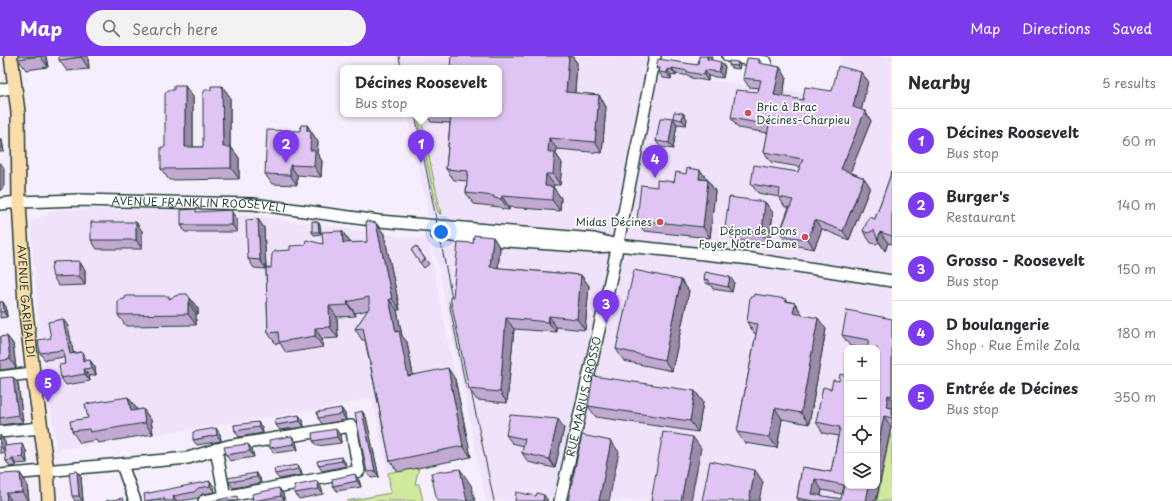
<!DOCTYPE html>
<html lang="en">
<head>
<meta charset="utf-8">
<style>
  :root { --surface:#fff; --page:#f2f2f3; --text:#2b2b33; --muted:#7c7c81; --line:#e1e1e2; --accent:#7c3aed }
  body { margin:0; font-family:"Playpen Sans",sans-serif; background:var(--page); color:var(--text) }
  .controls { position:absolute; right:12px; bottom:12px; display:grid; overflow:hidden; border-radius:8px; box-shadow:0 1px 3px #0004 }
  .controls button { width:36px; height:36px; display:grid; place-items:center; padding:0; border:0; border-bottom:1px solid var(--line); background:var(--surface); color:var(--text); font:20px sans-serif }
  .you { position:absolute; left:441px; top:176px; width:14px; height:14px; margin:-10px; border:3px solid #fff; border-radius:50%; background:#1a73e8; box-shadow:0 0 0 6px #1a73e833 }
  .badge { display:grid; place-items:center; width:26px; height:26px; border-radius:50%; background:var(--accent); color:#fff; font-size:13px; font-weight:700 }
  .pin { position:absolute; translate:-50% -33px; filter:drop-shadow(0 1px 2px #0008) }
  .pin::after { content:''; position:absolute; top:21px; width:14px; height:12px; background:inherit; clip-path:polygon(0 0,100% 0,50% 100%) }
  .popup { position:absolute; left:340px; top:9px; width:162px; height:52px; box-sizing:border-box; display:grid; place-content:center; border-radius:8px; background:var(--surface); filter:drop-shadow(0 1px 3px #0005); font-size:13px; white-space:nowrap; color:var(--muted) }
  .popup b { font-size:15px; color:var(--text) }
  .popup::after { content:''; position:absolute; left:50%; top:100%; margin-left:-8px; border:8px solid transparent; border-top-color:var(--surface) }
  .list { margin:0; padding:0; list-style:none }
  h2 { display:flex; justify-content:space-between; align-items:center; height:52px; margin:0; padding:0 16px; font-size:17px }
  h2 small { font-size:13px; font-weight:400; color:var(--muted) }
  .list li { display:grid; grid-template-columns:26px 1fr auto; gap:12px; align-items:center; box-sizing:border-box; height:64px; padding:0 16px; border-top:1px solid var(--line) }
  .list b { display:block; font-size:15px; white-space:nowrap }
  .list p { margin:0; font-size:13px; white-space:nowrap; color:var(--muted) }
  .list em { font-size:13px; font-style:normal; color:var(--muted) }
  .icon { flex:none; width:22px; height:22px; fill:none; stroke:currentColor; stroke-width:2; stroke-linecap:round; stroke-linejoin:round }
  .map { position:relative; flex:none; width:892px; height:445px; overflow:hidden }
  header { display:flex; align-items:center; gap:24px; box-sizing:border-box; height:56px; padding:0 20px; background:var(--accent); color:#fff }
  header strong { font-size:19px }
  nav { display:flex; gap:22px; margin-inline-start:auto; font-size:14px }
  .search { width:280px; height:36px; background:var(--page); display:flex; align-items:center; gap:10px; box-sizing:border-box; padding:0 14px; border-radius:22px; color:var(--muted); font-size:15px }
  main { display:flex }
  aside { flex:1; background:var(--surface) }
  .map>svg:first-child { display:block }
  .built { fill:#efe2fa; fill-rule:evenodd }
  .green { fill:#d1e99f; stroke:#78936a }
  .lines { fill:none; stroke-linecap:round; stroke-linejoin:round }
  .minor-casing { stroke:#1f3d34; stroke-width:14 }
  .major-casing { stroke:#1f3d34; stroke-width:16 }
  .minor { stroke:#fff; stroke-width:11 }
  .major { stroke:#fbddab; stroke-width:13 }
  .tram { stroke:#1f3d34; stroke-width:1 }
  .wall { fill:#c1a9d2; stroke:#1f3d34; fill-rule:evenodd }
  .shaded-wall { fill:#9d8aab; stroke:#1f3d34 }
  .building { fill:#e0c5f4; stroke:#1f3d34; fill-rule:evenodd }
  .poi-dot { fill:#d1495b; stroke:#fff; stroke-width:1.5 }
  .labels { text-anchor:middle; stroke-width:3.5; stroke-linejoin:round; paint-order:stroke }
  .poi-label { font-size:11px; fill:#1f3d34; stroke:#fff; text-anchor:end }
  .street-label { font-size:11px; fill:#1f3d34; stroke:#fff }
</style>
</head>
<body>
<header>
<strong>Map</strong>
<div class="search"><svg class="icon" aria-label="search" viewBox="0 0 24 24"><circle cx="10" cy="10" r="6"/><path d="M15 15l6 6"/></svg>Search here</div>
<nav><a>Map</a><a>Directions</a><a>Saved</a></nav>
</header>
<main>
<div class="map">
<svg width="892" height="445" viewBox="0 0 892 445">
  <rect width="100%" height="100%" fill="#f6eefc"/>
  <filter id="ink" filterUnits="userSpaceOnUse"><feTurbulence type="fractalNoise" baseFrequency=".025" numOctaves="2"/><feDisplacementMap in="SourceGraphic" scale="8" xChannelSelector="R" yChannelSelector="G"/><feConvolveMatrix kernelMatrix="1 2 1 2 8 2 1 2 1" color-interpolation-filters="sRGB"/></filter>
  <g filter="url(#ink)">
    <!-- built -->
    <path class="built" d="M395,0H651L654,17L834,41L840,0H892V378H890L877,445H497L490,409L497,445H486L436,199H434L432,190L445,187L441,158L427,160V150L407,58H499V12H398ZM847,292H877V430H847Z
      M158,153L246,159L428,184L471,401L388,417L372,342L321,353L57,394L39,273L31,166L56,154Z"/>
    <!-- green -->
    <path class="green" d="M417,58H420L441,158H439L440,156H438L436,149Z
      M890,378H892V445H877Z
      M419,411L415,428H419L423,445H347L391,437L388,417Z"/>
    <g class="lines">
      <defs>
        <g id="minor">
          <path d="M728,0L766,6"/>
          <path d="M0,34L15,31"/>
          <path id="s1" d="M0,148L19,146L78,144L253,148L379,165L594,183L617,189L752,203L892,225"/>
          <path d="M436,178L479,183L594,191L610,190"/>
          <path d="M0,321L33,317"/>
          <path d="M0,376L40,372"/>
          <path d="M216,393L225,441"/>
          <path d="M122,409L135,445"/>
          <path d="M0,419L188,402L228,390L351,370L359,415L204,445"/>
          <path id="s2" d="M560,445L613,212L655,0"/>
        </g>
        <g id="major">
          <path id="s3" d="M11,0L18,56L19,146L25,248L33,317L47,415L49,445"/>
        </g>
      </defs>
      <!-- minor casing -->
      <use href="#minor" class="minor-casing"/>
      <!-- major casing -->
      <use href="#major" class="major-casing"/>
      <!-- minor -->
      <use href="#minor" class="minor"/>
      <!-- major -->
      <use href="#major" class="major"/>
      <!-- tram -->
      <path class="tram" d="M399,0L401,12
        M415,58L454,252
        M449,246L466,332
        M469,325L494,445"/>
    </g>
    <!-- wall -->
    <path class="wall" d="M18,0H46L48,11L26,14L18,3Z
      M88,0L89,13L67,15L59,4Z
      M451,0H572L577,7L575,37L599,39L606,51L602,97L557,93L556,98L562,107L560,129H554L553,131L561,142L560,155L509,151V154L502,153L500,151L474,148L466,137L467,125L454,124L446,113L450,67L431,66L426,58H499Z
      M712,0L711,4L725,11L723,22L708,20V25L691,22L690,20L676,18V20L671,19V23L663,22L656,12L698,9Z
      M759,3L762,8L780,11L786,21L783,41L803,44L832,35L861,16L868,25L861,54L865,55L871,65L850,116L864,122L870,131L849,184L822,173L814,193L797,190L786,186L780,176L789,151H785L779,141L758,137L751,128L798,116L800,111L771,106L764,96L768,77L738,72L731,62L758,36L759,32L749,31L743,22Z
      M729,9H740L739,13L731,12Z
      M185,30L193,41V91H203L211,34L222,30L230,41V91H231L239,102V123L169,124L161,113L165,91L174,34Z
      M683,57L687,63L686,69L677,68L673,93L660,91L656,85L673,62Z
      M307,69L318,86L317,97L322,105L321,121L297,119V129L272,128L265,118L300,75Z
      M0,82L2,84L4,96H0Z
      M700,114L715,135L710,182L644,175L637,164L657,131L674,126L686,118Z
      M892,115V188L888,187L885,195L879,186L876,188L871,187L863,175L875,163Z
      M765,146L773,157L769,188L733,184L725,172Z
      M237,163V176H185L181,169Z
      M258,163L264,172L266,212H271L290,194L323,188L342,175L350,186V187L367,186L376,167L384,178L400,254H397L402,280L407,286L413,319L455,323L471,401L398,416L390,405L365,284H362L355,273L368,254L355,257L356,260L337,261L338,282L322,283L323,291L286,297L280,287L276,288L268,277L266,213L254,212L248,203Z
      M318,166L320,169L321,178L314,179L312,176Z
      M142,175V193H97L91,184Z
      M493,181L500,192L498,212L581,219L589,230L585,274L556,271V276L514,273L507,347L477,344L469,333L473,187Z
      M416,190L429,208L424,212L411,194Z
      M79,205L85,214V229L59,230L53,221Z
      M704,223L734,226L732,236L713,233L710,228H707Z
      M681,224L689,235L672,315L624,305L616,293Z
      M171,242H190L198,253V258H196V269L126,270L118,259Z
      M787,245L795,247L802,258V259L826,273L809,368L782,363L777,392L745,387L737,376L756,278L754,277L747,266Z
      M0,246H3L6,251L7,261L0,262Z
      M892,263V371H891L876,445H799L797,442L802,411L831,416L838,380L823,377L816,366L831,333L839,325L847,430L877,292H864L850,290L842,279ZM822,434L842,438L841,443L821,440Z
      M68,270L73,297L82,296L86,303L87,305L95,311L96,319L89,320L90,325L66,329L61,322L65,308L64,301L45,304L40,297L51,282Z
      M7,280L13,288L16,312L0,314V281Z
      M0,322L18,327L23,366L0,369Z
      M695,335L703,346L698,376L596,361L588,350Z
      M128,341L136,352L137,354L143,353L151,364L153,378L98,387L96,384L80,387L72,375L88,362Z
      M341,352L345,358L346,364L322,368L318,362Z
      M366,361L379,421L371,422L367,416Z
      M303,364L304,371L280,374L276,369Z
      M234,369L262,371L263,377L239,381L235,375Z
      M564,372L555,412L528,406L522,397L524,390L512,387L506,379Z
      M220,378L221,385L197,389L193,384Z
      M0,379L5,386V390L26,394L27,407L16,408V410L10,411L6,405L5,397H0Z
      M340,379L341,387L317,390L313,385Z
      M292,380L296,386L298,394L274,397L270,392Z
      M252,393L254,401L230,405L226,399Z
      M341,401L345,406L346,410L322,415L318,409Z
      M297,409L301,414L302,419L279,423L275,418Z
      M20,417L27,428L29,445H0Z
      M256,417L260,422L261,427L233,432L229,426Z
      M81,421L83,445H75L72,440Z
      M359,424L361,431L337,435L333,430Z
      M210,425L214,431L215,436L202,438L198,442L181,445H145Z
      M321,431L323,438L299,443L295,437Z
      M279,432L283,438L285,445H253Z"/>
    <!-- shaded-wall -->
    <path class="shaded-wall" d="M40,0H46L48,11Z
      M81,0H88L89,13L81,1Z
      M569,0H572L577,7L574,47L566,36Z
      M707,0H712L711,9L707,3Z
      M721,6L725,11L723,22L719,16Z
      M738,6L740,9L739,13L737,10Z
      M780,11L786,21L781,49L774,39Z
      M672,12L676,18V20L672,14Z
      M667,13L671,19V23L667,17Z
      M705,14L708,20V25L704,19Z
      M861,16L868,25L860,60L853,51Z
      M185,30L193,41V102L185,91Z
      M222,30L230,41V102L223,91Z
      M599,39L606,51L602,97L595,86Z
      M865,55L871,65L848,122L841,113Z
      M683,57L687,63L686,69L682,64Z
      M673,62L677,68L673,93L669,87Z
      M307,69L318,86L317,97L322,105L321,121L314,110L310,94L307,75Z
      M0,82L2,84L4,96L0,90Z
      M549,82L557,93L556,98L562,107L560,129L553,118L548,96Z
      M231,91L239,102V123L231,112Z
      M0,106L4,112V130L0,135Z
      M290,109L297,119V129L290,119Z
      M700,114L708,124L699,123Z
      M546,118L554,129L553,131L561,142L560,155L552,144L545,130Z
      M864,122L870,131L849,184L843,175Z
      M708,124L715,135L710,182L703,171Z
      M502,140L509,151V154L501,143Z
      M765,146L773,157L769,188L762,177Z
      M232,156L237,163V176L232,169Z
      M258,163L264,172L266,213L260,204Z
      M815,164L822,173L814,193L808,183Z
      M136,166L142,175V193L136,184Z
      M318,166L320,169L321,178L319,176Z
      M376,167L384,178L400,254L392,243Z
      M342,175L350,186L351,198L343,187Z
      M880,176L888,187L885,195L878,184Z
      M493,181L500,192L497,222L490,211Z
      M79,205L85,214V229L79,220Z
      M581,219L589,230L585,274L577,263Z
      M730,221L734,226L732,236L728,231Z
      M681,224L689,235L672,315L664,304Z
      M190,242L198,253V258L190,246Z
      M389,243L397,254L402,280L407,286L415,331L408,320L396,276Z
      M3,246L6,251L7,261L4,256Z
      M188,246L196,258V269L188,258Z
      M347,246L355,257L356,260L348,249Z
      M795,247L802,258L800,268L793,257Z
      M329,250L337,261L338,282L330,271Z
      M549,260L556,271V276L548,266Z
      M506,262L514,273L507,347L500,336Z
      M818,262L826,273L809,368L801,357Z
      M63,263L68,270L75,305L70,298Z
      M315,272L322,283L323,291L315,280Z
      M7,280L13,288L16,312L10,303Z
      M82,296L86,303L88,312L83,305Z
      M90,304L95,311L96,319L92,312Z
      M448,312L455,323L471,401L463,390Z
      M84,313L89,320L90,325L85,318Z
      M13,321L18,327L23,366L18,359Z
      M695,335L703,346L698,376L690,365Z
      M888,339L892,344V359L886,351Z
      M128,341L136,352L139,366L131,355Z
      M341,352L345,358L346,364L342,358Z
      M775,352L782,363L777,392L769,381Z
      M143,353L151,364L153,378L145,367Z
      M362,355L366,361L379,421L375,415Z
      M299,359L303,364L304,371L300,365Z
      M884,360L891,371L876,445H866L869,430H877V393Z
      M558,363L564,372L555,412L549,403Z
      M258,366L262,371L263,377L259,371Z
      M216,372L220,378L221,385L217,379Z
      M336,373L340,379L341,387L337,381Z
      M0,379L5,386L6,397L0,389Z
      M292,380L296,386L298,394L294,388Z
      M693,381L701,392L691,445H681Z
      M611,385L619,396L609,445H599Z
      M22,388L26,394L27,407L23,401Z
      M248,388L252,393L254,401L250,395Z
      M341,401L345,406L346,410L342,405Z
      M12,402L16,408V410L12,404Z
      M297,409L301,414L302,419L298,413Z
      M460,413L471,429L475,445H467Z
      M755,414L763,426L759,445H749Z
      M77,415L81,421L83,445L79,440Z
      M20,417L27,428L29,445H28L22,436Z
      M256,417L260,422L261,427L257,421Z
      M355,418L359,424L361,431L357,425Z
      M815,423L822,434L820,445L812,438Z
      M210,425L214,431L215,436L210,430Z
      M317,425L321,431L323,438L319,433Z
      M279,432L283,438L285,445L281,440Z
      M6,437L12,445H7Z
      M544,439L548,445H543Z
      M173,440L177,445H174Z"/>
    <!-- building -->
    <path class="building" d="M18,0H40L18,3Z
      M59,0H81V1L59,4Z
      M451,0H569L566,36L599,39L595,86L549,82L548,96H555L553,118H546L545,130L553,131L552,144L502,140L501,143L494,142V140L466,137L468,115L446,113L451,58H499V12H450Z
      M699,0H707V3L721,6L719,16L705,14L704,19L687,16L688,15L672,12V14L667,13V17L659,16L660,12H656L658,3L698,9Z
      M747,2L759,3V7L780,11L774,39L803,44L805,31L832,35L838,10L861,16L853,51L865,55L841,113L864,122L843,175L815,164L808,183L790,181L780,176L793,144L779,141L780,133L751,128L754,109L798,116L803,103L764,96L769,69L731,62L736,34L758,36L761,24L743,22Z
      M729,5L738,6L737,10L729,9Z
      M174,30H185V91H203V38L205,34H211V30H222L223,91H231V112L161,113V91H165V38L168,34H174Z
      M674,56L683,57L682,64L673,62Z
      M664,61L673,62L669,87L656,85L660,63H664Z
      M301,69H307V75H311L310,94L315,95L314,110L290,109V119L265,118L267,74L300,75Z
      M687,112L700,114L699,123L708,124L703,171L637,164L641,129L657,131V124L674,126L676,116L686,118Z
      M892,115V180L880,176L878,184L874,174L868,177L863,175L869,161L875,163Z
      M729,141L765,146L762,177L725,172Z
      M196,153V156L231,154L232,156V169H181V154Z
      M258,163L260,204L248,203L246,164Z
      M312,165L318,166L319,176H312Z
      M366,165L376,167L392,243H389L396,276L399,275L408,320L448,312L463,390L390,405L363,272L355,273L369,252V241L347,246L348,249L329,250L330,271L315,272V280L279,286L278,276L268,277L266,212H271L272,198L275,195L290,194V190L305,189L306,184L323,188L322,176L342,175L343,187L367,186Z
      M91,166H136V184H91Z
      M474,179L493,181L490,211L581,219L577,263L549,260L548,266L506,262L500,336L469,333L450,241H453L458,186L473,187Z
      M416,190L425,203L420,207L411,194Z
      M79,205V220L53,221L51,212L53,206Z
      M634,214L681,224L664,304L616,293Z
      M705,216L730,221L728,231L709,227V224L704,223Z
      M180,238H187L190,242V246H188V258L118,259V244L125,243V240H169V243Z
      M754,238L786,243L785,245L795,247L793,257L818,262L801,357L775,352L769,381L737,376L758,268L747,266L750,241H753Z
      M0,246H3L4,256H0Z
      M847,254L892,263V340L888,339L886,351L892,352V362L884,360L877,393V292H867L869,284L842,279Z
      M63,263L70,298L82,296L83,305L90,304L92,312L84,313L85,318L61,322L59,309L65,308L63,294L40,297L38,284L51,282L48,266Z
      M7,280L10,303L0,305V281Z
      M840,318L847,320V430H869L866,445H814L797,442L802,411L831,416L840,371L816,366L823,331L831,333L833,324L839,325ZM815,423L844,429L841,443L812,438Z
      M593,320L695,335L690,365L588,350Z
      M13,321L18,359L0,362V322Z
      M128,341L131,355L143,353L145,367L90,376L89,373L72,375L70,365L88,362L85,348Z
      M341,352L342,358L318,362L317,356Z
      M362,355L375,415L367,416L355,357Z
      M299,359L300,365L276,369L275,363Z
      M510,359L558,363L549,403L522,397L525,383L506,379Z
      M258,366L259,371L235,375L234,369Z
      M216,372L217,379L193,384V376Z
      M336,373L337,381L313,385L312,377Z
      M663,376L693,381L681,445H651Z
      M582,379L611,385L599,445H568Z
      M292,380L294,388L270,392L269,384Z
      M22,388L23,401L12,402V404L6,405L4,390Z
      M248,388L250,395L226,399L224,391Z
      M341,401L342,405L318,409L317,405Z
      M710,405L755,414L749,445H702Z
      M297,409L298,413L275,418L274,413Z
      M460,413L467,445H437L431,417Z
      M77,415L79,440H72L69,416Z
      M20,417L22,436L6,437L7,445H0V418Z
      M256,417L257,421L229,426L228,422Z
      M355,418L357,425L333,430L332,423Z
      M210,425V430L198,432L194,436L173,440L174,445H165L164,442L145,445L144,438Z
      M317,425L319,433L295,437L294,430Z
      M279,432L281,440L253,445L252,438Z
      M516,436L536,440L537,437L544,439L543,445H515Z
      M237,440L238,445H212Z
      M123,442L124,445H106Z"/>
  </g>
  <!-- markers -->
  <g class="poi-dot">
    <circle cx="748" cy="57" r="4"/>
    <circle cx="660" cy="166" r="4"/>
    <circle cx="805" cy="181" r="4"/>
  </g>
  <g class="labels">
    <!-- poi labels -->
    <g class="poi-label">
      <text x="756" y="55" text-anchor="start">Bric à Brac<tspan x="756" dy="13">Décines-Charpieu</tspan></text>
      <text x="652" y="170">Midas Décines</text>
      <text x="797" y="179">Dépot de Dons<tspan x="797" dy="13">Foyer Notre-Dame</tspan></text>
    </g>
    <!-- street labels -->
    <g class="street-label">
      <text dy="4" stroke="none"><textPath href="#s1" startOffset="200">AVENUE FRANKLIN ROOSEVELT</textPath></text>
      <text dy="4" stroke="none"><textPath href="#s3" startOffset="246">AVENUE GARIBALDI</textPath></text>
      <text dy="4" stroke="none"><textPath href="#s2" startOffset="107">RUE MARIUS GROSSO</textPath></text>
    </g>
  </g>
</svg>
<div class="controls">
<button>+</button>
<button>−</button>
<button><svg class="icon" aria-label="locate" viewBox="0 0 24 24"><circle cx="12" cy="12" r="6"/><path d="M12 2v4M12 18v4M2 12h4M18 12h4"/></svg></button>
<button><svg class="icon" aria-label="layers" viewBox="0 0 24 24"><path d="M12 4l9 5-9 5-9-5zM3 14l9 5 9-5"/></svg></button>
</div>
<div class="you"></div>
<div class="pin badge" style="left:421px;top:107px">1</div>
<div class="popup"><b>Décines Roosevelt</b>Bus stop</div>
<div class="pin badge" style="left:286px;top:107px">2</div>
<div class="pin badge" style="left:606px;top:267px">3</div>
<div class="pin badge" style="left:655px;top:122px">4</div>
<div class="pin badge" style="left:48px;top:346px">5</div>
</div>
<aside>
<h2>Nearby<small>5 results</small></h2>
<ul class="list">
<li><span class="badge">1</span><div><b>Décines Roosevelt</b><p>Bus stop</p></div><em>60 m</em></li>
<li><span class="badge">2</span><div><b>Burger's</b><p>Restaurant</p></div><em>140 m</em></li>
<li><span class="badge">3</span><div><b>Grosso - Roosevelt</b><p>Bus stop</p></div><em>150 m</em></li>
<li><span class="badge">4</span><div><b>D boulangerie</b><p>Shop · Rue Émile Zola</p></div><em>180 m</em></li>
<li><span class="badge">5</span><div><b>Entrée de Décines</b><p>Bus stop</p></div><em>350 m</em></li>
</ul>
</aside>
</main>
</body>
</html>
